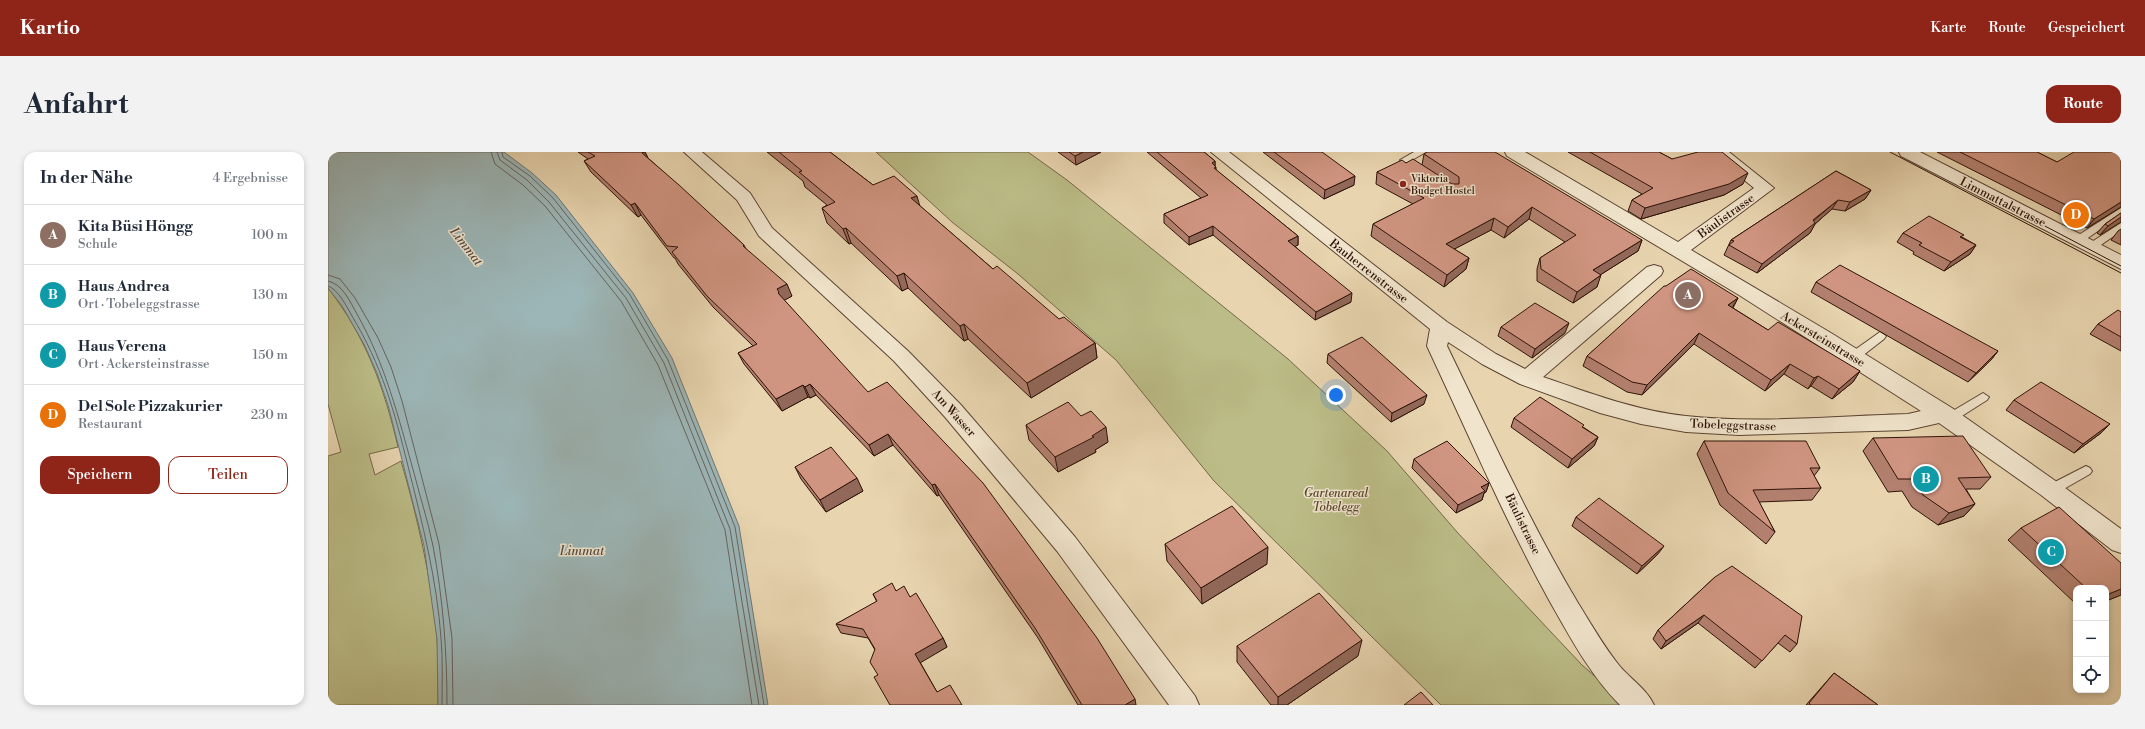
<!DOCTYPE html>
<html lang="de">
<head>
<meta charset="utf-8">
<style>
  :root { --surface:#fff; --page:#f2f2f3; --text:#1f2937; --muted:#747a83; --line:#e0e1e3; --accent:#8f2418 }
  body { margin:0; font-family:"Libre Bodoni",serif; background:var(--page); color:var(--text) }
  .controls { position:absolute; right:12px; bottom:12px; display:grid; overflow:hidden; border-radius:8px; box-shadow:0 2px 6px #0003 }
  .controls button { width:36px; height:36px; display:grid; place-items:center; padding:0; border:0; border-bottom:1px solid var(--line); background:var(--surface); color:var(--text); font:20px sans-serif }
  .you { position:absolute; left:1008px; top:243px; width:14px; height:14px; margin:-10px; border:3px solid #fff; border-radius:50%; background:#1a73e8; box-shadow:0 0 0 6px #1a73e833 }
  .badge { display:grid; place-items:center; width:26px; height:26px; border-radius:50%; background:var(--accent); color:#fff; font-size:13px; font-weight:700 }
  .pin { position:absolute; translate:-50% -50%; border:2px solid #fff; box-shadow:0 1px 4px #0006 }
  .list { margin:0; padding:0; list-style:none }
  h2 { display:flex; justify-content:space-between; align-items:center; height:52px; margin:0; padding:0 16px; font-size:17px }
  h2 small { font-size:13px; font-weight:400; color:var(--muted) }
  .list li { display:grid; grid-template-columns:26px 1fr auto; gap:12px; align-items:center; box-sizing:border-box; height:60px; padding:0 16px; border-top:1px solid var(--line) }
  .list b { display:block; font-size:15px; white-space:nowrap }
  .list p { margin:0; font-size:13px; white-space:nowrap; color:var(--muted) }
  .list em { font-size:13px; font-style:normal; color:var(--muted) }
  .actions { display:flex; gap:8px; padding:12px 16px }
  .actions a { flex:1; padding:9px 0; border:1px solid var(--accent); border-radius:12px; text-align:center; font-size:14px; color:var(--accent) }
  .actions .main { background:var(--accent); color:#fff }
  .icon { flex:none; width:22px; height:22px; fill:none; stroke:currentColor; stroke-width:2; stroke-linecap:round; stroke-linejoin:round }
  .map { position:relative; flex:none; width:1793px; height:553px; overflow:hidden; border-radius:12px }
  header { display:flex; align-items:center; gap:24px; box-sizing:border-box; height:56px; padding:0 20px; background:var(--accent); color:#fff }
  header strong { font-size:19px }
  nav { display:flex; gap:22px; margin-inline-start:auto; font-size:14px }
  .intro { display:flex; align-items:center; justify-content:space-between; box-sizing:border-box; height:96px; padding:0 24px }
  h1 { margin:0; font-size:28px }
  .button { padding:10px 18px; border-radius:12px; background:var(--accent); color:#fff; font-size:14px; font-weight:700 }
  main { display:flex; gap:24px; padding:0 24px }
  aside { flex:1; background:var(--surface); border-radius:12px; box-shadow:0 2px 6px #0003 }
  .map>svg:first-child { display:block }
  .green { fill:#bbbc87; stroke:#746848 }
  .water { fill:#9cb6b7; stroke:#707571 }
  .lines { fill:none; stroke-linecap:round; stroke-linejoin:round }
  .shore { stroke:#656460; stroke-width:1 }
  .service-casing { stroke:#5c4432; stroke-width:2 }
  .minor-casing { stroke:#5c4432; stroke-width:2 }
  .tertiary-casing { stroke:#5c4432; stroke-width:2 }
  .service { fill:#f0e4cc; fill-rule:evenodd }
  .minor { fill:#f0e4cc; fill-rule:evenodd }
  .tertiary { fill:#f0e4cc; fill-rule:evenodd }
  .tram { stroke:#2e1308; stroke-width:1 }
  .wall { fill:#b3806f; stroke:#2e1308 }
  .shaded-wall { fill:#92685a; stroke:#2e1308 }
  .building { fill:#d09581; stroke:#2e1308 }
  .poi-dot { fill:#8f2418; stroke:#f0e4cc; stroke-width:1.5 }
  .labels { text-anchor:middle; stroke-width:3; stroke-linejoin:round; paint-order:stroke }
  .far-poi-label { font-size:10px; fill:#2e1308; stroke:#f0e4cc; text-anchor:start }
  .street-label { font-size:12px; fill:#2e1308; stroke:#f0e4cc }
  .park-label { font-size:12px; font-style:italic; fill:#58462e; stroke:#f0e4cc }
  .water-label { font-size:13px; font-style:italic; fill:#544c45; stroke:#f0e4cc }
</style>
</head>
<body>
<header>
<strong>Kartio</strong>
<nav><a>Karte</a><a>Route</a><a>Gespeichert</a></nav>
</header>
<div class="intro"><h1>Anfahrt</h1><a class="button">Route</a></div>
<main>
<aside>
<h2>In der Nähe<small>4 Ergebnisse</small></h2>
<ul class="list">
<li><span class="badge" style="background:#8d6e63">A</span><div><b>Kita Büsi Höngg</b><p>Schule</p></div><em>100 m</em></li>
<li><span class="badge" style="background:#0f9aa8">B</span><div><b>Haus Andrea</b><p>Ort · Tobeleggstrasse</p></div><em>130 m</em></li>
<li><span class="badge" style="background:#0f9aa8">C</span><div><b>Haus Verena</b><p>Ort · Ackersteinstrasse</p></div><em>150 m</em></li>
<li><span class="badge" style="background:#e8710a">D</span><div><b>Del Sole Pizzakurier</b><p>Restaurant</p></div><em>230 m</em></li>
</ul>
<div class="actions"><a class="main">Speichern</a><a>Teilen</a></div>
</aside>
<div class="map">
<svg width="1793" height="553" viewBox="0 0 1793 553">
  <rect width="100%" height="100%" fill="#e8d5b0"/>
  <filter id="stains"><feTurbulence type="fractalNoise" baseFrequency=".005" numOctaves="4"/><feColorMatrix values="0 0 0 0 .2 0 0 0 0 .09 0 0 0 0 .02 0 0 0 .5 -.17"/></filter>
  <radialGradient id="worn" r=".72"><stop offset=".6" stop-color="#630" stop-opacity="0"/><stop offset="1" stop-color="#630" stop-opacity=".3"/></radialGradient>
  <!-- green -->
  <path class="green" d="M548,0H700L739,28L960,207L1059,299L1129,380L1254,513L1300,553H1113L886,329L788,208L690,122L624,70Z
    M0,136C38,185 56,235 70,295L41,302L47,323L73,309C90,367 103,425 109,486C111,508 110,531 110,553H0V304L13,300L0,252Z"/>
  <!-- water -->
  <path class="water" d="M0,0H176L204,21L228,43L305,141L344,206L411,374L440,553H110L109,487L96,394L60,253L49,221L36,192L14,154L0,136Z"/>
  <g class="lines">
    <!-- shore -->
    <path class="shore" d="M163,0L167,12L195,33L217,54L293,149L330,213L397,378L424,553
      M169,0L172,8L199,28L221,50L298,146L336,211L402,377L431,553
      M174,0L175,5L202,24L225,46L302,143L340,208L407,375L436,553
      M0,123L12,127L27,146L50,186L63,215L74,249L111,392L124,486L125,553
      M0,129C15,132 22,150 29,162C58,214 70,264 86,321C92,345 100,369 105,394C115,446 119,500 119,553
      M0,134C10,137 19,155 24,164C54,214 66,258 80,314C94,370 109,428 113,486C115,508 114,531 114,553"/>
    <defs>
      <path id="service" d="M1086,0H1098L1084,8L1095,16V20H1089L1072,8Z
        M1793,56V63L1754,90H1746V86Z
        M1793,71V79L1767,97H1759V93Z
        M1552,180L1558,184L1556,187L1529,208H1521L1519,205L1521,202Z
        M1655,241L1661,245L1659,248L1626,269H1618L1616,266L1618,263Z
        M1758,314L1762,316L1764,319L1762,322L1727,342H1719L1717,338L1719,334Z"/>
      <path id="minor" d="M883,0H901L1119,170L1168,202L1197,217L1319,115L1326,113L1333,115L1335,119L1333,123L1215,225C1262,241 1309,259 1358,264C1431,272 1507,264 1580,262L1593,259L1411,143L1179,4L1177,0H1197L1350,90L1426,36L1382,0H1401L1446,36L1363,98L1503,181L1624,256L1729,330L1793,377V401L1784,398L1713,343L1611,271L1580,278L1411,283L1358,280L1313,272L1272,261L1192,232L1154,212L1120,190L1119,194C1161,280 1201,369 1250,451C1263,472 1275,493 1290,512C1301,526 1319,537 1326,553H1292C1262,523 1242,485 1221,448C1176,366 1139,279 1099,194L1102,177Z
        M1571,0H1592L1793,103V117L1573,4Z"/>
      <path id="tertiary" d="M356,0H374L422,41L444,76L580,199L633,253L747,385L867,544L871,553H841L729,399L617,265L566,209L431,84L409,48Z"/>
    </defs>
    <!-- service casing -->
    <use href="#service" class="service-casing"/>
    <!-- minor casing -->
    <use href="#minor" class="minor-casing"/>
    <!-- tertiary casing -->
    <use href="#tertiary" class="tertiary-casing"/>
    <!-- service -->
    <use href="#service" class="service"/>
    <!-- minor -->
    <use href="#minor" class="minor"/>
    <!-- tertiary -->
    <use href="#tertiary" class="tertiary"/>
    <!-- tram -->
    <path class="tram" d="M1562,0L1793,121
      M1694,62L1793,114"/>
  </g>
  <!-- wall -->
  <path class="wall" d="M250,0H317L320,6L416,93L418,97L464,144L456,148L808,553H750L710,486L611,343L609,344L565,293L546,304L488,243L482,246L480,245L454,259L416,212L410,201L425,194L385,155L350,112L347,106H346L313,63L310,65L263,20L256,9L260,7Z
    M439,0H502L545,33L592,54L665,117L731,167L767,191L769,206L703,246L640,187L636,189L580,136L574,139L523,91L521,92L499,71L494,56L499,53L477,35L475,29Z
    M730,0H773L748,13Z
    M819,0H876L887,9V14L888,18L970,84V93L967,94L1023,150L987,168L885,83L861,93L836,71V62L873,46Z
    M935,0H994L1026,33L996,47Z
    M1240,0H1331L1344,7L1415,32L1396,43L1313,67L1300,59L1304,48L1314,42Z
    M1609,0H1709L1729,10L1793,0V55L1759,76Z
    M1096,2L1314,88L1310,99L1272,123L1269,135L1245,151L1209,129V117L1212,106L1237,90L1201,67L1176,86L1163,78L1126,97L1141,106L1138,117L1116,135L1043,84L1045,72L1085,52L1048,32L1049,20L1078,11L1094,13Z
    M1508,19L1543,38L1537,47L1517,59L1504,57L1487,72L1482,81L1429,121L1396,103L1403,88Z
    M1793,61L1772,83L1769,81L1777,72Z
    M1793,77V93L1783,88L1790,79Z
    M1575,81L1634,85L1648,93L1642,102L1616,119L1585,102L1586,100L1569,90Z
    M1488,130L1670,199L1663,208L1640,230L1483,140Z
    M1338,134L1410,146L1405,156L1440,178L1532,219L1525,230L1504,247L1483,234L1480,237L1456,222L1437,239L1366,192L1314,243L1299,240L1255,214L1259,204Z
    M1793,160V199L1762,182L1770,172Z
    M1173,175L1237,181L1204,206L1170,184Z
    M1000,202L1096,252L1063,270L999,211Z
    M1686,248L1782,272L1773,281L1746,301L1678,258Z
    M753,264L780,290L767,298L768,300L730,320L701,288L698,273Z
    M1186,266L1255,275L1270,285L1266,294L1240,316L1183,275Z
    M1545,286L1663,325L1652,337H1638L1647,352L1636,364L1610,373L1584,355L1574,339L1560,340L1535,299Z
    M1376,289L1492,316L1486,324L1493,336L1484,348L1431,350L1447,380L1438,392L1392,353L1369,302Z
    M1086,307L1161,331L1158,340L1156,341L1154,348L1128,361L1084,316Z
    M467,315L535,339L498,360L473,327Z
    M1248,365L1330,402L1309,422L1244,374Z
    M1693,376L1793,411V443L1778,449V436H1748V452L1680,388Z
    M837,392L939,412L874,452L839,409Z
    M1387,425L1469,492L1462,500L1450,491L1427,516L1370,471L1333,497L1325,487L1330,478Z
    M568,439L582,445L615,486L619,495L592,510L609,540L634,553L550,523L547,498L540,486L513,481L508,472L549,450L545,442Z
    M909,494L1030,504L959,553H943L909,510Z
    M1506,521L1550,553H1478Z"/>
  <!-- shaded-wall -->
  <path class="shaded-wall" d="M316,0H317L322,11L314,1Z
    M755,0H773L748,13L747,4Z
    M887,9V15H888V23L884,11Z
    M1420,21L1415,32L1396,43L1313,67L1317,56Z
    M1027,24L1026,33L996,47L997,38Z
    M1543,38L1537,47L1517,59L1522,50Z
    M589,44L593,58L583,46Z
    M1510,48L1504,57L1487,72L1482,81L1429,121L1434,112Z
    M1793,50V55L1759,76L1766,67Z
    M307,51L313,63L310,65L303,53Z
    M1204,55L1201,67L1176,86L1180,75Z
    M1793,65V70L1772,83L1780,74Z
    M1166,66L1163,78L1115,103L1118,92Z
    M885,74V83L861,93V85Z
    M518,76L523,91L521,92L515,77Z
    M970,84V93L960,98V89Z
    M1314,88L1310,99L1261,130L1265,118Z
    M1648,93L1642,102L1616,119L1623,110Z
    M1141,106L1138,117L1116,135L1119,123Z
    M576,121L580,136L574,139L569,124Z
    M1273,123L1269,135L1245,151L1249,140Z
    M459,132L464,144L455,149L450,141L449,137Z
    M1024,141L1023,150L987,168L988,160Z
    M1410,146L1404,156L1400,153Z
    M1241,171L1237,181L1204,206L1207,197Z
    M636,172L640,187L636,189L632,174Z
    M1371,181L1366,192L1314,243L1319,233Z
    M767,191L769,206L703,246L699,231Z
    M1670,199L1663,208L1640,230L1648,221Z
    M1462,212L1456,222L1437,239L1443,228Z
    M1532,219L1525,230L1504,247L1511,237Z
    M1490,224L1483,234L1480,237L1486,226Z
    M482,232L488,243L482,246L477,235Z
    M475,233L480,245L454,259L448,247Z
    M1099,243L1096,252L1063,270L1064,261Z
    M1782,272L1773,281L1746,301L1755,292Z
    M778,275L780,290L767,298L768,300L730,320L727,305Z
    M560,282L565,293L546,304L541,293Z
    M1270,285L1266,294L1240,316L1244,307Z
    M529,326L535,339L498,360L492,348Z
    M1161,331L1158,340L1156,341L1154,348L1128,361L1130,353L1153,335Z
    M607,332L611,343L609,344L604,333Z
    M1647,352L1636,364L1610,373L1621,361Z
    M1336,394L1330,402L1309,422L1314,414Z
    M940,395L939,412L874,452L873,436Z
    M1793,437V443L1778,449V443Z
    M1376,463L1370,471L1333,497L1338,489Z
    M615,486L619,495L592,511L587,502Z
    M1034,488L1030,504L959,553H950V545Z
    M807,547L808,553H797Z"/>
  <!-- building -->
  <path class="building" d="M260,0H316L314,1L351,33L416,93L415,94L459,132L449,137L451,140L450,141L540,240L559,230L655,331L769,486L807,547L797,553H754L707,476L607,332L604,333L560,282L541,293L482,232L477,235L475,233L448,247L410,201L429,192L379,144L344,100L350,95L339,94L307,51L303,53L256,9L267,4Z
    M451,0H502L545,33L566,24L589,44L583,46L665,117L669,114L731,167L736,165L767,191L699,231L636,172L632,174L576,121L569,124L518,76L515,77L494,56L507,50L471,20L474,19Z
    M741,0H755L747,4Z
    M829,0H876L887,9L884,11L888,15L886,16L970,84L960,89L1024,141L988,160L885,74L861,85L836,62L880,43Z
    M946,0H994L1027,24L997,38Z
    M1099,0H1167L1314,88L1265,118L1273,123L1249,140L1213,117L1212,106L1248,83L1204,55L1180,75L1166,66L1118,92L1141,106L1119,123L1045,72L1096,46L1049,20L1074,8L1078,11L1085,7L1124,32H1131V25L1096,2Z
    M1262,0H1331L1344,7L1370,0H1394L1420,21L1401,32L1317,56L1304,48L1325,36Z
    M1632,0H1709L1729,10L1746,0H1791L1793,1V50L1766,67Z
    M1508,19L1543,38L1522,50L1510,48L1485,68L1487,71L1434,112L1401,93L1406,89L1403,88Z
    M1793,61V65L1780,74L1777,72Z
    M1601,64L1636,83L1632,85L1648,93L1623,110L1591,93L1594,91L1575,81Z
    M1512,113L1670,199L1648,221L1488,130Z
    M1363,117L1410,146L1400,153L1440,178L1450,170L1532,219L1511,237L1490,224L1486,226L1462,212L1443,228L1371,181L1319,233L1304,230L1259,204L1336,134H1338Z
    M1207,151L1241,171L1207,197L1173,175Z
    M1790,158L1793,160V185L1770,172Z
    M1034,185L1099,243L1064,261L1000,202Z
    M1713,230L1782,272L1755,292L1686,248Z
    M1212,245L1256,273L1254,275L1270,285L1244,307L1186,266Z
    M740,250L753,264L763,259L778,275L764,284L766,285L727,305L698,273Z
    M1635,284L1663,325L1630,326L1647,352L1621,361L1595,343L1585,327H1570L1545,286Z
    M1119,289L1161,331L1153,335L1157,339L1130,353L1086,307Z
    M1376,289H1478L1492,316H1482L1493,336L1425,338L1447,380L1400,341Z
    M503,295L529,326L492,348L467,315Z
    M1271,346L1336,394L1314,414L1248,365Z
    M904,354L940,395L873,436L837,392Z
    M1731,355L1793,411V437L1778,443V436H1758L1693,376Z
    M1404,414L1474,464L1469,492L1457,483L1434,509L1376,463L1338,489L1330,478L1387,425Z
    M564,431L568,439L576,434L582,445L588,441L615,486L587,502L609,540L622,533L634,553H562L546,525L550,523L542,510L547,497L535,477L508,472L549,449L545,442Z
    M991,441L1034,488L950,545L909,494Z
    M1506,521L1550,553H1483L1481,551Z
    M1093,540L1105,553H1076Z"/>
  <!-- markers -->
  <circle class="poi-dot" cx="1075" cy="32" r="4"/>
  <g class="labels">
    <!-- far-poi labels -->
    <g class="far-poi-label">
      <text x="1083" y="30">Viktoria<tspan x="1083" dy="12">Budget Hostel</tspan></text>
    </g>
    <!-- street labels -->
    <g class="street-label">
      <text transform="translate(1675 50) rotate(27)" y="4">Limmattalstrasse</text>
      <text transform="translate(1398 64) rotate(-36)" y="4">Bäulistrasse</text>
      <text transform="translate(1041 119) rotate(38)" y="4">Bauherrenstrasse</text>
      <text transform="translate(1495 187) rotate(31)" y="4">Ackersteinstrasse</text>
      <text transform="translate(626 261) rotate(48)" y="4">Am Wasser</text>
      <text transform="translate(1405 273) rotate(2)" y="4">Tobeleggstrasse</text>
      <text transform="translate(1195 372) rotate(64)" y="4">Bäulistrasse</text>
    </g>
    <!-- park labels -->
    <g class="park-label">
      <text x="1008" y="345">Gartenareal<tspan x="1008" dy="14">Tobelegg</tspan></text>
    </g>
    <!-- water labels -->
    <g class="water-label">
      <text transform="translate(139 94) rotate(52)" y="5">Limmat</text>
      <text x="254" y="403">Limmat</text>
    </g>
  </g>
  <rect width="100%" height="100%" filter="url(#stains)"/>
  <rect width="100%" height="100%" fill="url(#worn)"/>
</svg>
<div class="controls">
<button>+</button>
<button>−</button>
<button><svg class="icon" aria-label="locate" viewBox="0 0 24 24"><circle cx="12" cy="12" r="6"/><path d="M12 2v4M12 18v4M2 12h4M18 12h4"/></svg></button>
</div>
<div class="you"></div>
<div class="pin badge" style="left:1360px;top:143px;background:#8d6e63">A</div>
<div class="pin badge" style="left:1598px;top:327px;background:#0f9aa8">B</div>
<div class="pin badge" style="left:1723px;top:400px;background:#0f9aa8">C</div>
<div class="pin badge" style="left:1748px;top:63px;background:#e8710a">D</div>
</div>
</main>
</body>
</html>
